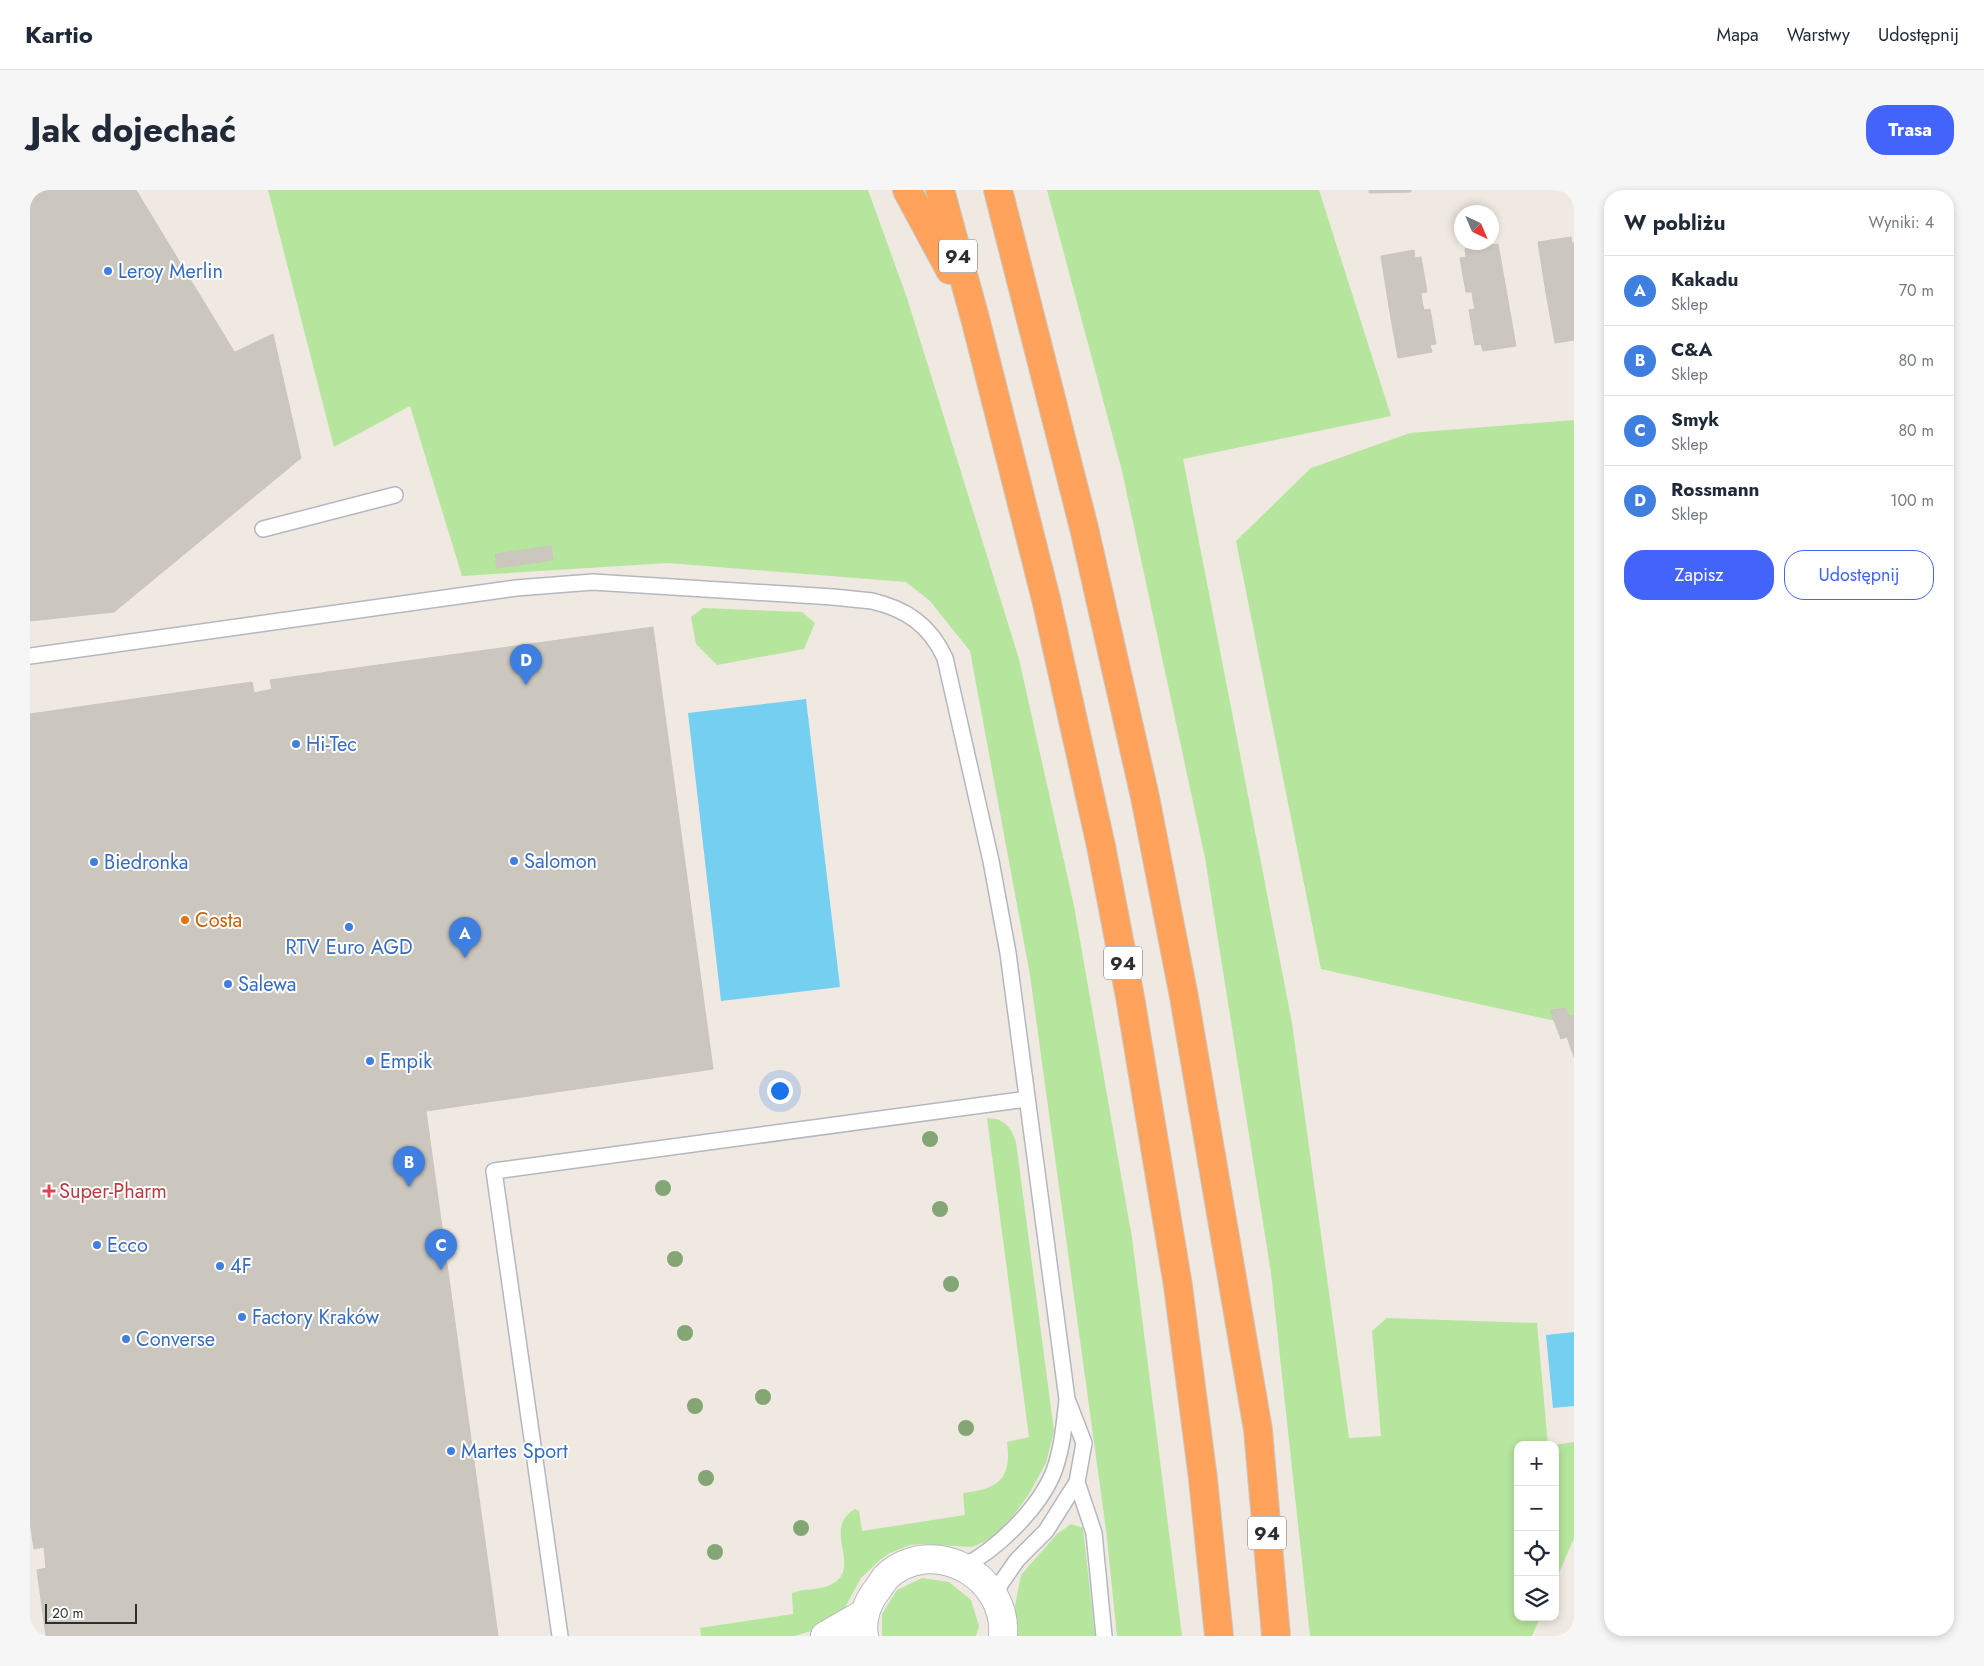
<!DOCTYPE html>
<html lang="pl">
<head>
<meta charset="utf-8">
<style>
  :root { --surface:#fff; --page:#f6f6f7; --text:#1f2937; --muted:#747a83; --line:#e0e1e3; --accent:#4264fb }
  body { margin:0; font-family:Jost,sans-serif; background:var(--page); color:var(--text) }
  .controls { position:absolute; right:15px; bottom:15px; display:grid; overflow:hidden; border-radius:10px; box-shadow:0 2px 8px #0003 }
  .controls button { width:45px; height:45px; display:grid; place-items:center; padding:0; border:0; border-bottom:1px solid var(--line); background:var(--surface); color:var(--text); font:25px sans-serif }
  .compass { position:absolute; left:1424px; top:15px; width:45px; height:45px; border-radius:50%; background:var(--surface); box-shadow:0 2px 8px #0003; rotate:136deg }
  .scale { position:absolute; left:15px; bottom:12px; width:92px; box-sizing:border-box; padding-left:5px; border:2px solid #2e2e2e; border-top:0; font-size:14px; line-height:18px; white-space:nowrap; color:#2e2e2e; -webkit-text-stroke:4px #fff; paint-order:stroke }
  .you { position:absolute; left:749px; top:900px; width:18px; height:18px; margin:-12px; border:4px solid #fff; border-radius:50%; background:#1a73e8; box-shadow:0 0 0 8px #1a73e833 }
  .badge { display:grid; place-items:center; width:32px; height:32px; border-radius:50%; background:var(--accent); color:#fff; font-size:16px; font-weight:700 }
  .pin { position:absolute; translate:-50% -41px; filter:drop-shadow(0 1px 2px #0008) }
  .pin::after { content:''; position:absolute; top:26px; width:18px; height:15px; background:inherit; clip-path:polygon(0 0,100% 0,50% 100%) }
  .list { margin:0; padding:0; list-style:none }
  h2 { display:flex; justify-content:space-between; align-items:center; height:65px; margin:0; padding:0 20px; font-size:21px }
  h2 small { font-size:16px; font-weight:400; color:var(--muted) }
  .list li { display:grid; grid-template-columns:32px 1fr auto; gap:15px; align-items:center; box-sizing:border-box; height:70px; padding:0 20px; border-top:1px solid var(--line) }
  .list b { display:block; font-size:19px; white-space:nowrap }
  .list p { margin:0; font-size:16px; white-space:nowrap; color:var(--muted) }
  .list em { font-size:16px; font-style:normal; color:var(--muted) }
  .actions { display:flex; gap:10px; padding:15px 20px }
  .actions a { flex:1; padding:11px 0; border:1px solid var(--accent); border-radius:20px; text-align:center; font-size:18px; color:var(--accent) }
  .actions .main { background:var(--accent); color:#fff }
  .icon { flex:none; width:28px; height:28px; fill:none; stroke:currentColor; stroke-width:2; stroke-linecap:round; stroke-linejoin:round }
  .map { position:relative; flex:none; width:1544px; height:1446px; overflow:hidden; border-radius:20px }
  header { display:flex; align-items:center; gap:30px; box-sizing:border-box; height:70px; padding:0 25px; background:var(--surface); border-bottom:1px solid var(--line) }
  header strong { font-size:24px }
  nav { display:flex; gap:28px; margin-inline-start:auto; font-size:18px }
  .intro { display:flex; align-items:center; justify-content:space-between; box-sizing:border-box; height:120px; padding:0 30px }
  h1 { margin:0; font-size:35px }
  .button { padding:12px 22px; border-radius:20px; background:var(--accent); color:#fff; font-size:18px; font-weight:700 }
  main { display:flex; gap:30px; padding:0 30px }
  aside { flex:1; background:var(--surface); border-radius:20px; box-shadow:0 2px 8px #0003 }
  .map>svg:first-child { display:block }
  .green { fill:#b6e59e }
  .water { fill:#75cff0 }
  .building { fill:#cbc7bf; stroke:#cbc5ba }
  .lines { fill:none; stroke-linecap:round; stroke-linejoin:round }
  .lane-casing { stroke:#b4b7c1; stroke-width:18 }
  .street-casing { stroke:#b4b7c1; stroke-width:30 }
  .highway-casing { stroke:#c9c9c9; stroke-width:30 }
  .lane { stroke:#fff; stroke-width:15 }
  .street { stroke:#fff; stroke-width:28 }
  .highway { stroke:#ffa35c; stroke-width:28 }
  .tree { fill:#84a574 }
  .shop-dot { fill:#3f7fe0; stroke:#fff; stroke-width:2 }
  .food-dot { fill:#e8710a; stroke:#fff; stroke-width:2 }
  .health-dot { fill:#e0444e; stroke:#fff; stroke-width:2 }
  .labels { text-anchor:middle; stroke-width:4; stroke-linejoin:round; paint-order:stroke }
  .shield { fill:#fff; stroke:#6d6d6d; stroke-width:1 }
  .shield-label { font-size:19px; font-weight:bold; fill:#2e2e2e }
  .shop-label { font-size:20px; fill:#366cbe; stroke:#fff; text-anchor:start }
  .food-label { font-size:20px; fill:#c56008; stroke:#fff; text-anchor:start }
  .health-label { font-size:20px; fill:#be3a42; stroke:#fff; text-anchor:start }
</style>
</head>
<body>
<header>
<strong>Kartio</strong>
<nav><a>Mapa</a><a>Warstwy</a><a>Udostępnij</a></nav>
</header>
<div class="intro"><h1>Jak dojechać</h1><a class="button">Trasa</a></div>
<main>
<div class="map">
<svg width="1544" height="1446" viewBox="0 0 1544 1446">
  <rect width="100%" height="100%" fill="#efe9e1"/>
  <!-- green -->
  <path class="green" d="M238,0H838L877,108L989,469L1044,716L1102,1048L1152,1446H1087L1076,1340L1000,785L940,461L900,411L876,392L638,373L432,386L380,216L304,257Z
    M1017,0H1289L1361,226L1153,269L1262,833L1319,1248L1351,1246L1342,1141L1357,1128L1507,1133L1518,1255H1488V1427H1510L1502,1446H1280L1241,1083L1175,668L1092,281Z
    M1544,230V835L1291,779L1206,351L1281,278L1380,243Z
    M673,418L772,422L785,433L774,459L687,475L666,454L661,427Z
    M957,928C973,928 981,936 986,952L1024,1241L1016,1273L999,1304L980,1330L963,1346L954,1352L942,1357L893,1354L880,1355L860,1363L850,1370L831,1388L813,1421L788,1439L764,1446H671L670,1438L763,1424L762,1403C774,1398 788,1401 800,1395C835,1379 790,1339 825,1319L829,1321L832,1341L935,1325L933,1303C968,1299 982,1289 977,1252L999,1247Z
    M1544,1252V1348L1525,1392L1524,1255Z
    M1041,1334L1053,1338L1065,1446H983L984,1421L991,1385L1027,1344Z
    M892,1388L919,1392L941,1410L949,1436L946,1446H852V1424L867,1400Z"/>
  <!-- water -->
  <path class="water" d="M776,509L810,797L691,811L658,523Z
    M1544,1142V1216L1523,1218L1516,1145Z"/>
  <!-- building -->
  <path class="building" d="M0,0H106L205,163L0,259Z
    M1339,0H1381V2L1339,3Z
    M1541,47L1542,53H1544V98L1516,103L1508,52Z
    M1468,54L1477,105L1443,110L1442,102H1436L1430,68L1436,67L1435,59Z
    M1384,60L1385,68L1391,67L1397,102L1391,103L1392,111L1359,117L1351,66Z
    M1544,98V150L1525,153L1516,103Z
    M1477,105L1486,156L1453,161L1451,154L1445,155L1439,120L1445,119L1443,110Z
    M1392,111L1394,120L1400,119L1406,154L1400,155L1402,162L1368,168L1359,117Z
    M243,144L271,268L84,422L0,431V259Z
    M521,356L523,370L467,378L465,364Z
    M623,437L683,879L396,921L468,1446H16L7,1380L16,1378L14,1357L4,1359L0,1332V524L222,492L224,503L242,499L240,490Z
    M1536,818L1539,826L1544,825V867L1537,847L1531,849L1520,820Z"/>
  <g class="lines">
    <defs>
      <path id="lane" d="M233,339L365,305
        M0,466L486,398L563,392L803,407L842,411C876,419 900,435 915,468L961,671L978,763L1037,1209L1054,1253L1047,1292L1016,1341L987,1370L971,1393L965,1406
        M1047,1292L1064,1343L1074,1446
        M934,1376C966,1360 1007,1320 1022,1286C1032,1263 1034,1235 1037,1210
        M530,1446L464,981L997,909"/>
      <path id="street" d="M795,1446L835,1423
        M834,1446C831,1430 837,1412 847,1400C850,1396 853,1391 856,1387C902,1344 978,1385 973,1446"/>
      <path id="highway" d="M877,0L920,80
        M910,0L946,132L1016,409L1071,656L1100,807L1148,1096L1173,1289L1189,1446
        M968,0L1054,338L1115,607L1154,807L1228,1240L1246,1446"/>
    </defs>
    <!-- lane casing -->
    <use href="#lane" class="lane-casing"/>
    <!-- street casing -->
    <use href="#street" class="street-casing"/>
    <!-- highway casing -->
    <use href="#highway" class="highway-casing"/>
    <!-- lane -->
    <use href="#lane" class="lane"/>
    <!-- street -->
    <use href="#street" class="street"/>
    <!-- highway -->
    <use href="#highway" class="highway"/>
  </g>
  <!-- trees -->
  <g class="tree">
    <circle cx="900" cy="949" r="8"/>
    <circle cx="633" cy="998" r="8"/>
    <circle cx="910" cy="1019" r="8"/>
    <circle cx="645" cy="1069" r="8"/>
    <circle cx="921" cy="1094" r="8"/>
    <circle cx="655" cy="1143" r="8"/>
    <circle cx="733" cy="1207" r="8"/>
    <circle cx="665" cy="1216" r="8"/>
    <circle cx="936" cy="1238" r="8"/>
    <circle cx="676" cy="1288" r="8"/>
    <circle cx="771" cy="1338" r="8"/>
    <circle cx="685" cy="1362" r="8"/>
  </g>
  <!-- markers -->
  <g class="shop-dot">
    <circle cx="78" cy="81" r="5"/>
    <circle cx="266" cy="554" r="5"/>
    <circle cx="484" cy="671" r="5"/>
    <circle cx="64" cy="672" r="5"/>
    <circle cx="319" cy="737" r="5"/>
    <circle cx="198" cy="794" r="5"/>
    <circle cx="340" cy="871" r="5"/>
    <circle cx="67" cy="1055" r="5"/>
    <circle cx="190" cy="1076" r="5"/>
    <circle cx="212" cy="1127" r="5"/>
    <circle cx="96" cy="1149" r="5"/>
    <circle cx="421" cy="1261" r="5"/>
  </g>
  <circle class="food-dot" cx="155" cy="730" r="5"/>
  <path class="health-dot" d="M16.5 993.5h5v5h5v5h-5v5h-5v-5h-5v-5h5z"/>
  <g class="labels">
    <!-- shield labels -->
    <g class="shield">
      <rect x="909" y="49.5" width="38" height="33" rx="4"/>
      <rect x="1074" y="756.5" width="38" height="33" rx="4"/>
      <rect x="1218" y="1326.5" width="38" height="33" rx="4"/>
    </g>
    <g class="shield-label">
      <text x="928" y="73">94</text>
      <text x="1093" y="780">94</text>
      <text x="1237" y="1350">94</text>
    </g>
    <!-- shop labels -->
    <g class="shop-label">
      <text x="88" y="88">Leroy Merlin</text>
      <text x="276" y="561">Hi-Tec</text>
      <text x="494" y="678">Salomon</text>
      <text x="74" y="679">Biedronka</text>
      <text x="319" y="764" text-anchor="middle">RTV Euro AGD</text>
      <text x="208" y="801">Salewa</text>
      <text x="350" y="878">Empik</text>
      <text x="77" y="1062">Ecco</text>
      <text x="200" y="1083">4F</text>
      <text x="222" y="1134">Factory Kraków</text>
      <text x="106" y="1156">Converse</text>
      <text x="431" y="1268">Martes Sport</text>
    </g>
    <!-- food labels -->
    <g class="food-label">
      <text x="165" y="737">Costa</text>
    </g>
    <!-- health labels -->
    <g class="health-label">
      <text x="29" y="1008">Super-Pharm</text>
    </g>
  </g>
</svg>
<div class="controls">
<button>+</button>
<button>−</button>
<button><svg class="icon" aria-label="locate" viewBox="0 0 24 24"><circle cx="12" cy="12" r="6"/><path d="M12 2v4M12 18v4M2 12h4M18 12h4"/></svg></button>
<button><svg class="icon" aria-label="layers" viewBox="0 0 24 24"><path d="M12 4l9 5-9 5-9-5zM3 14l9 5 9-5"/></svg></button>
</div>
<svg class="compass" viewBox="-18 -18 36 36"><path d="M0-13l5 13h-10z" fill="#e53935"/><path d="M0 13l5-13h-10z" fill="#747a83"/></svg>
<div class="scale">20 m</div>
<div class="you"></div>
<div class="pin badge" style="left:435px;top:768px;background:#3f7fe0">A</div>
<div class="pin badge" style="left:379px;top:997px;background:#3f7fe0">B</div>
<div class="pin badge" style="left:411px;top:1080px;background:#3f7fe0">C</div>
<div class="pin badge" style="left:496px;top:495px;background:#3f7fe0">D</div>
</div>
<aside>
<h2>W pobliżu<small>Wyniki: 4</small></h2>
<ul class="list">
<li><span class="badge" style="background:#3f7fe0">A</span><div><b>Kakadu</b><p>Sklep</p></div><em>70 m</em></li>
<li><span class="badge" style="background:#3f7fe0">B</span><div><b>C&amp;A</b><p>Sklep</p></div><em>80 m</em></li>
<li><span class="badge" style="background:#3f7fe0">C</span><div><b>Smyk</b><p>Sklep</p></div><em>80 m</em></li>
<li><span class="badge" style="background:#3f7fe0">D</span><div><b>Rossmann</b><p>Sklep</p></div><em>100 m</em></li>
</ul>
<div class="actions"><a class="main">Zapisz</a><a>Udostępnij</a></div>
</aside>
</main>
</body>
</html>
